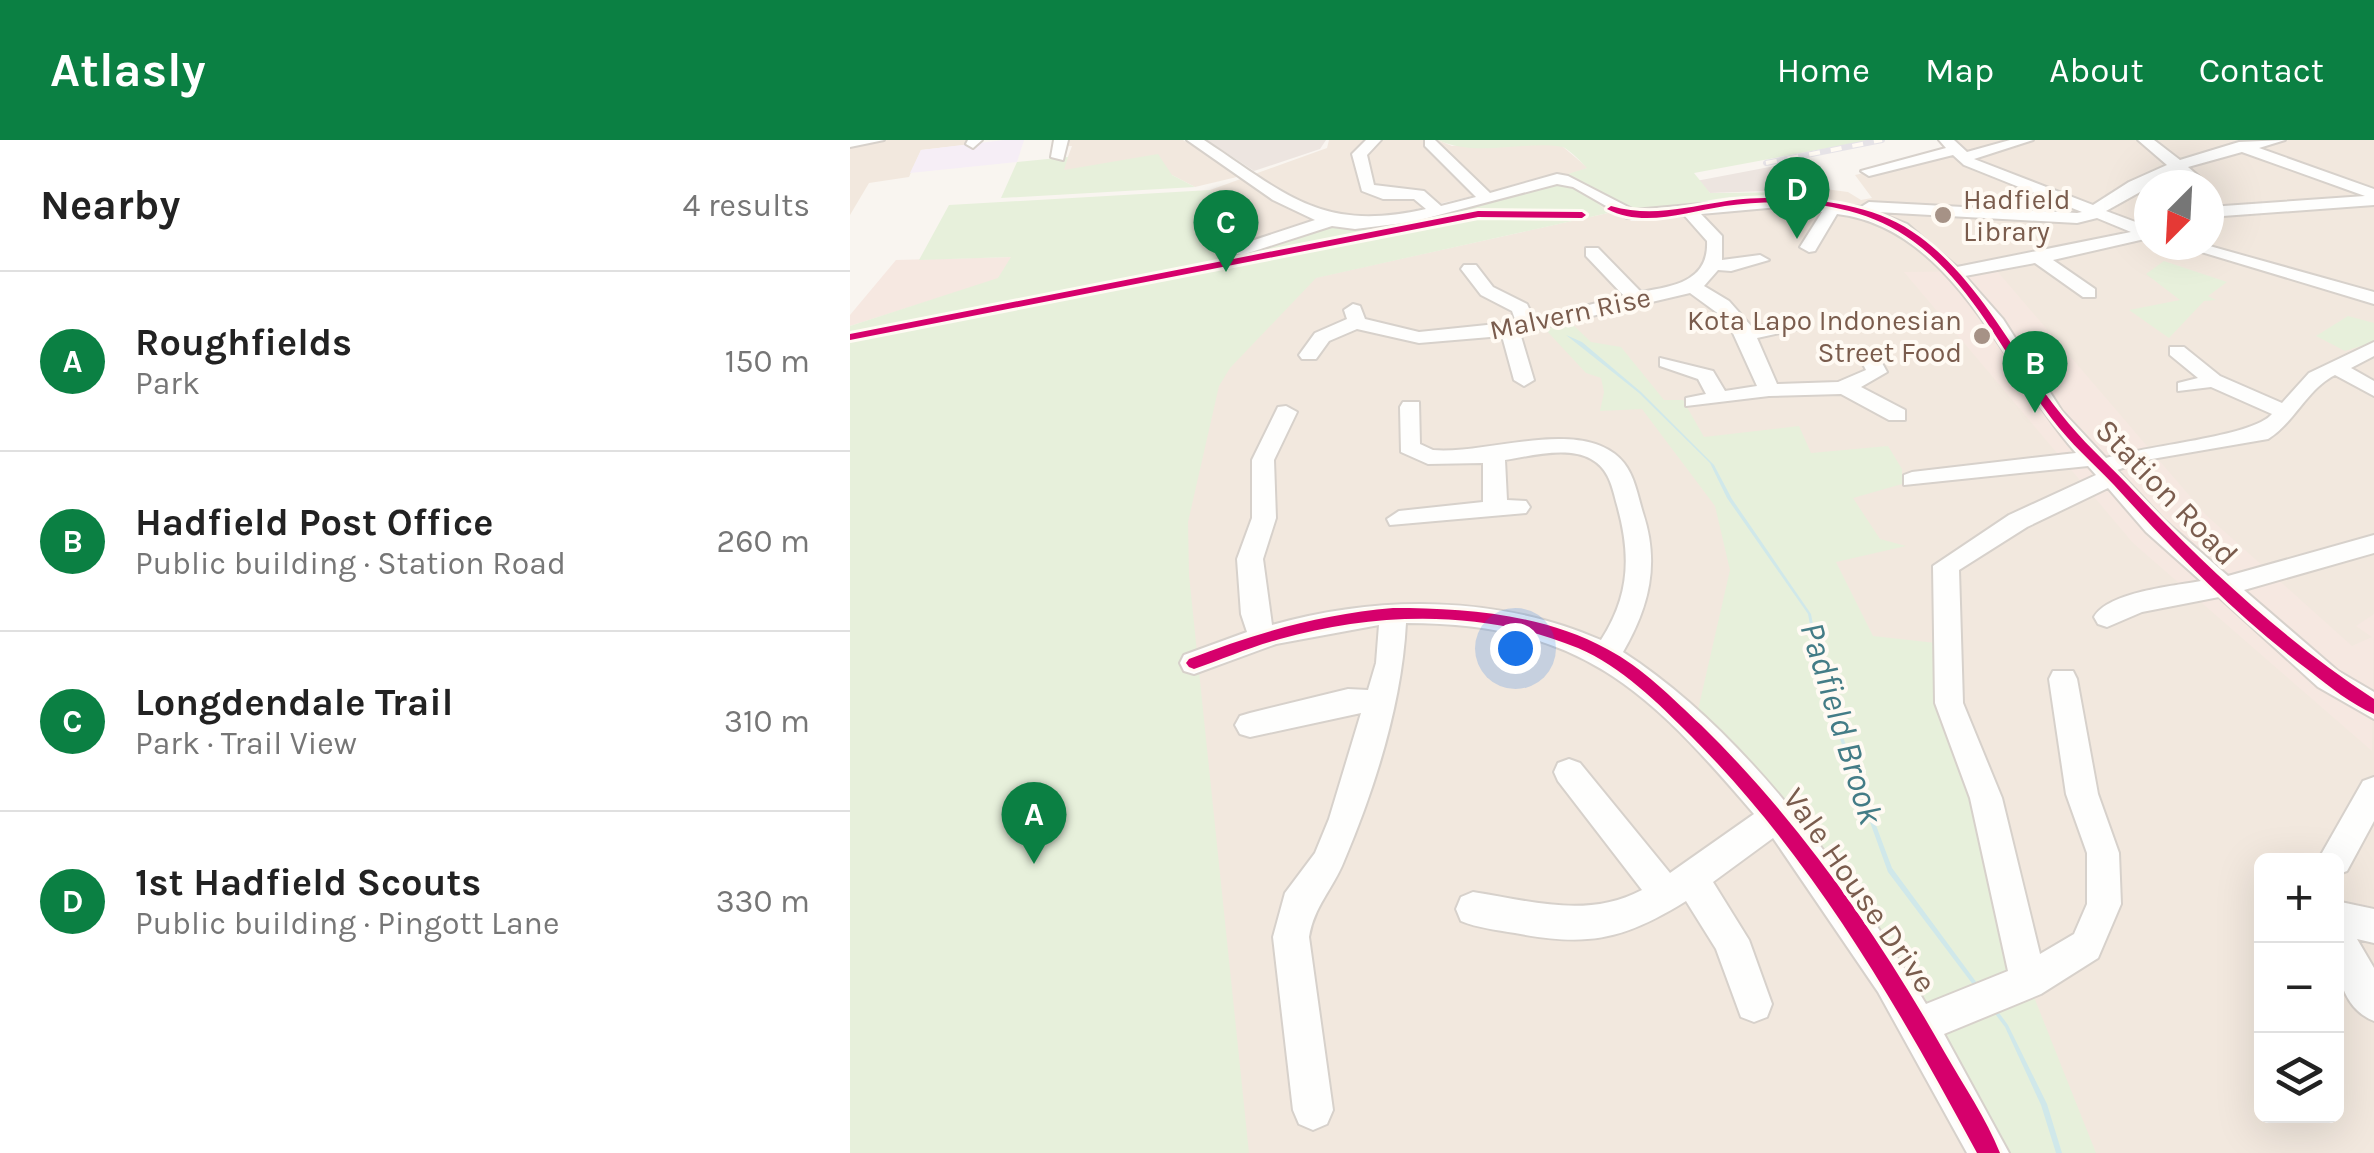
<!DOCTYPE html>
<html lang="en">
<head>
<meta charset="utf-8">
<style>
  :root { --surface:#fff; --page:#f2f2f2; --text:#222; --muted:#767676; --line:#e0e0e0; --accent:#0b8043 }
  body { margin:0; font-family:Karla,sans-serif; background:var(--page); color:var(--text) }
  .controls { position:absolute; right:30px; bottom:30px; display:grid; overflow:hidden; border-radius:15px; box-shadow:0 10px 40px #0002 }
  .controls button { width:90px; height:90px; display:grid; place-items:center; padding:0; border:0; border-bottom:2px solid var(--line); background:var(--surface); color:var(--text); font:50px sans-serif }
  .compass { position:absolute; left:1284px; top:30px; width:90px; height:90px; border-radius:50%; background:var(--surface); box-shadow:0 10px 40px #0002; rotate:204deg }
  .you { position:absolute; left:665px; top:508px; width:35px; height:35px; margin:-25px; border:8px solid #fff; border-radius:50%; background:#1a73e8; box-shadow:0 0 0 15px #1a73e833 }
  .badge { display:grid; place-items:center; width:65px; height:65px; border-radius:50%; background:var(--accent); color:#fff; font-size:32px; font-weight:700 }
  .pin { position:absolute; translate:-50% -82px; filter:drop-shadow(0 2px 5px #0008) }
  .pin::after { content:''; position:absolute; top:52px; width:35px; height:30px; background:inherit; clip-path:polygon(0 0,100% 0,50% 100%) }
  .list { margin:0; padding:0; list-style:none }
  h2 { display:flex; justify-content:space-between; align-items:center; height:130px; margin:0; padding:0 40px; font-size:42px }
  h2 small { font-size:32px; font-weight:400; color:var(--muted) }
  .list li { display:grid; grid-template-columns:65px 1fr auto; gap:30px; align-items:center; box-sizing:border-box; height:180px; padding:0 40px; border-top:2px solid var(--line) }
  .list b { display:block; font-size:38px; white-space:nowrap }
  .list p { margin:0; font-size:32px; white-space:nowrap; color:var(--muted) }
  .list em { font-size:32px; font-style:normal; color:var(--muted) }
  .icon { flex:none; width:55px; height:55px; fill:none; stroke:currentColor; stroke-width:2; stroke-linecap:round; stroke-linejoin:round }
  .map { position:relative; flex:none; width:1524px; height:1013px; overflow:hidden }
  header { display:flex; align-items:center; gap:60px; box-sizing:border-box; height:140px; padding:0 50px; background:var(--accent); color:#fff }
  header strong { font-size:48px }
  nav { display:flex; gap:55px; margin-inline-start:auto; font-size:35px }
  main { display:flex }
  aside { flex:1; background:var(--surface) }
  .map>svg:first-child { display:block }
  .residential { fill:#f2e8de; fill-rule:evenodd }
  .commercial { fill:#f6e8e1 }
  .industrial { fill:#ede5e0 }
  .education { fill:#f6eef6 }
  .green { fill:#e7f0db }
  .water { fill:#d0e8ea }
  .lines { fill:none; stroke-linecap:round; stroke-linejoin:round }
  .minor-casing { stroke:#d7d1cb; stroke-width:4 }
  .minor { fill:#fefefd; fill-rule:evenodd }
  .rail-casing { stroke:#e6e3e7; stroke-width:6 }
  .rail { stroke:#fffaf3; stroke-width:4; stroke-dasharray:11; stroke-linecap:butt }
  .cycleway-casing { stroke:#fffaf3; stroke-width:6 }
  .cycleway { fill:#d6006c; fill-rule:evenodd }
  .poi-dot { fill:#a69286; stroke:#fffaf3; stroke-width:4 }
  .labels { text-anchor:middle; stroke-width:8; stroke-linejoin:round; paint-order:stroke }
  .far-poi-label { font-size:28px; fill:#7a5c4d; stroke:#fffaf3; text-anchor:start }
  .far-street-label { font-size:28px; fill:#7a5c4d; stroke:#fffaf3 }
  .street-label { font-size:32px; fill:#7a5c4d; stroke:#fffaf3 }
  .water-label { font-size:35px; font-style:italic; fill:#437c86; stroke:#fffaf3 }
</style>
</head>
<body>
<header>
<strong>Atlasly</strong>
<nav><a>Home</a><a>Map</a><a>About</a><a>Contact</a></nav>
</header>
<main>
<aside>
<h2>Nearby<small>4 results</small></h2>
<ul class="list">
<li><span class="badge">A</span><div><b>Roughfields</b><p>Park</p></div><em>150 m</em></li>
<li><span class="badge">B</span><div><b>Hadfield Post Office</b><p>Public building · Station Road</p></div><em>260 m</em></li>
<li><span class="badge">C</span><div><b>Longdendale Trail</b><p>Park · Trail View</p></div><em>310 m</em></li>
<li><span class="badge">D</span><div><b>1st Hadfield Scouts</b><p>Public building · Pingott Lane</p></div><em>330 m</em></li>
</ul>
</aside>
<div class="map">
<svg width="1524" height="1013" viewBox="0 0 1524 1013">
  <rect width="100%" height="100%" fill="#f9f5f0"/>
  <!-- residential -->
  <path class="residential" d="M37,0H117L115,5L71,10L59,37L19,43L0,75V6Z
    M215,0H333L391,36L345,47L322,35L213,30L222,6H213Z
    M479,0H588L602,6L682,2L712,6L738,28L720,34L736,40L781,81H804L867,69L946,66L960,47L998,52L1011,60L1022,58L1005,35L1098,14L1089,0H1524V1013H392L333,384L357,247L464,138L758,73L728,44L709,36L389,110L381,104L382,81L393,75L360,50L477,8ZM1299,45H1359V105H1299ZM1412,720H1486V976H1412Z"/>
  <!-- commercial -->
  <path class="commercial" d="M162,117L148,139L0,186V175L46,120Z
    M1147,131L1356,375L1502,506L1522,497L1506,486L1524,474L1522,611L1283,403L1054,132Z"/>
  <!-- industrial -->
  <path class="industrial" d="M357,0H476L470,9L404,31Z
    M951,21L969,34L972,49L860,53L846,41Z"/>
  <!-- education -->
  <path class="education" d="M154,0H174L167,22L60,33L71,10Z"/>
  <!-- green -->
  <path class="green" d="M588,0H1021L844,33L860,53L956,52L951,59C928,57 904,55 880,57C841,61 803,80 763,65C747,58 737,41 718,34L737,28C730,21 722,12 713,7C676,0 626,18 588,0Z
    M308,14L322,35L345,47L151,58L167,22L218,17L214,30Z
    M705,43L728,44L758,73L466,138L380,228L369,246L338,382L339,435L399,1013H0V186L148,138L161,117L69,120L99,65L360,50L394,76L382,81L380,105L391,111L479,83L501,86Z
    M1314,121L1377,142L1358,156L1366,160L1354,161L1319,198L1279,170L1330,160L1296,134Z
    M1498,176L1524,183V202L1495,211L1466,196Z
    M721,183L741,202L771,207L814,260H833L854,297L949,286L961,313L1038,306L1052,329V344L1003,358L1030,399L1056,406L986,422L1023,496L1095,504L1178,842L1246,1013H1139L848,570L880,430L865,366L792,269L750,271L754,252L751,238L736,233L695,189Z"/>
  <!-- water -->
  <path class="water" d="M716,195L732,202L791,252L864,325L882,359L961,474L975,549L1042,728L1158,885L1197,964L1212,1013H1206L1191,965L1155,887L1038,732L972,549L958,474L877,358L860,323L789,253Z"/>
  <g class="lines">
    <defs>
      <path id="minor" d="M0,0H34L0,7Z
        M118,0H132L123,8L116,4Z
        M204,0H218L213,20L201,17Z
        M337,0H354C436,54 471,93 576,69L564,59H533L512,51L502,14L516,0H531L517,15L524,45L574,51L591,66L626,57L575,6V0H585L640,53L707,34L718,36L784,70L929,57L1011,67L1019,62L1227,73L1232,72L1114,25L1103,15L1019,36L1011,31L1096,8L1089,0H1104L1117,12L1160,0H1183L1124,19L1243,65L1279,42L1317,25L1288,0H1304L1330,20L1389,2L1435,0L1409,8L1524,49V65L1359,77V67L1515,56L1392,12L1338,27L1359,45H1342L1326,32L1256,71L1299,87V98L1203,120L1245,149V157H1233L1185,123L1115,136L1153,179L1212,271L1256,318C1293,306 1403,297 1422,274L1361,247L1328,251V243L1348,238L1320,215V207H1334L1370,236L1432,263L1459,233L1524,202V216L1501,228L1524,241V256L1485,235C1457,249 1445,282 1418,299L1296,320L1267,330L1314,380L1378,436L1524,395V413L1394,450L1488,531L1524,552V579L1468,547L1369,457L1292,472L1257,487L1248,484L1244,477C1258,452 1324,446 1351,441L1296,392L1258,348L1177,387L1109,430L1113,563L1152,658L1190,814L1224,794L1237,764V713L1216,654L1199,539L1203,531H1223L1227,539L1248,654L1269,713L1271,764L1248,818L1191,854L1094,894L1159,1013H1117L1028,852L923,698L863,742L899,800L922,864L917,877L904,882L891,877L866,809L836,761C773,800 738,807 665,793C646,790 628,788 611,781L606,769L611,757L623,752C682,761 737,779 792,750L708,641L704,632L708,623L719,619L730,623L820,733L904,674C797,549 731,483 556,483C552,562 525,648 494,721C483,749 464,766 459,797L483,970L477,984L463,990L449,984L443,970L423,797L435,753L465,713L479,679L511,573L400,597L390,594L385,585L390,576L400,573L498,549L518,550L526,523L529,485L426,504L344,534L334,531L330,523L334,515L397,492L391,474L387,419L402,378V320L428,267L436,266L447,272L424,320L426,378L413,419L422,485C529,455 647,455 751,500C780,455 781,415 767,365C762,346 759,329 741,319C718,306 680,316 655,320L657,360L676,361L680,367L676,373L540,385L537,379L549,371L633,362V323L578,324L551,312L550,267L553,262H569L570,304L583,310C637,315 735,275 774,323C785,337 788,357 793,373C810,424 799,467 773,512C897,592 1001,739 1076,864L1158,831L1120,658L1085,563L1083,426L1159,375L1246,335L1238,326L1054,345V335L1062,332L1226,313C1156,234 1105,88 987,74L965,111L959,112L950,107L972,72L929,67L851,74L872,96V120L910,115L919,120L881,131L868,130L854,146L879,161L902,187L961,178V186L907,198L927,244L988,242L1016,230L1010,218L1013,214H1027L1037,232L1011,247L1055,270V280H1039L991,254L919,256L836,266V258L856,254L848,239L810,226V218L863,231L875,251L907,246L877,180L840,153L670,193L684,240L674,246L664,240L652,196L569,203L507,189L479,201L466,219H452L449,215L465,193L497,179L494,170L503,164L510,166L515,179L569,192L666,182L662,171L631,155L611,129L614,125H626L643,147L677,164L684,179L774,156L736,116V108H748L791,152C823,146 859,142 857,101L834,75L777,78L723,47L707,44L562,82L505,89L482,86L392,115L386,114V106L465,80L423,60ZM1027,72L1227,83L1247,78L1281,92L1107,127L1057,84Z
        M1328,105H1356L1524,152V164Z
        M1524,637V681L1497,731L1486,735V720H1468L1513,641Z
        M1486,761L1524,769V803L1507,799L1524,828V881C1479,863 1486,801 1486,761Z"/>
    </defs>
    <!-- minor casing -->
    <use href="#minor" class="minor-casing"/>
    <!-- minor -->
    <use href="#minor" class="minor"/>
    <defs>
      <path id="rail" d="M916,23L1032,0"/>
    </defs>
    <!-- rail casing -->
    <use href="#rail" class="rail-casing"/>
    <!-- rail -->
    <use href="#rail" class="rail"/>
    <defs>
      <path id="cycleway" d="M934,58C983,61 1030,67 1070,97C1132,143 1164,216 1211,274C1231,300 1256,322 1279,346C1354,425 1432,499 1524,559V574C1501,564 1480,547 1461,532C1388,478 1325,412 1264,345C1243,323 1220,303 1202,279C1156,220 1125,146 1063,101C1011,62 938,57 875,66C836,72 793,88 757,69L761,66C800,77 832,68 871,62C892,58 913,58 934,58Z
        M628,71L732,72L736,75L732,78L628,77L0,200V194Z
        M543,468C614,468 694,474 757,509C793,528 822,558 851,585C950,682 1027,793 1095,913C1114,946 1136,978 1150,1013H1127C1046,863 962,717 841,596C807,562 772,527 728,508C634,469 526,472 430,499C400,507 373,519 344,529L339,527L336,523L339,519C406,493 471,474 543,468Z"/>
    </defs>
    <!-- cycleway casing -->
    <use href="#cycleway" class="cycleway-casing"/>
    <!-- cycleway -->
    <use href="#cycleway" class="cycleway"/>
  </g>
  <!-- markers -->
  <g class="poi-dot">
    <circle cx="1093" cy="75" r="10"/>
    <circle cx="1132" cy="196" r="10"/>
  </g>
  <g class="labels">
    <!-- far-poi labels -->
    <g class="far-poi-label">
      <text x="1113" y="69">Hadfield<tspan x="1113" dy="32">Library</tspan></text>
      <text x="1112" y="190" text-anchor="end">Kota Lapo Indonesian<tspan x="1112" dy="32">Street Food</tspan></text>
    </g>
    <!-- far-street labels -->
    <g class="far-street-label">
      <text transform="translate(720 173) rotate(-12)" y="10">Malvern Rise</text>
    </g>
    <!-- street labels -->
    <g class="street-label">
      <text transform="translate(1317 352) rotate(46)" y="11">Station Road</text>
      <text transform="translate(1010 750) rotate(55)" y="11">Vale House Drive</text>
    </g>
    <!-- water labels -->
    <g class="water-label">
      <text transform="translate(992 583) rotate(73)" y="12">Padfield Brook</text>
    </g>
  </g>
</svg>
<div class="controls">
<button>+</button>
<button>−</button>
<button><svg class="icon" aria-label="layers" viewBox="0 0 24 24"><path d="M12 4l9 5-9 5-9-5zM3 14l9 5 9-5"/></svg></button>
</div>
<svg class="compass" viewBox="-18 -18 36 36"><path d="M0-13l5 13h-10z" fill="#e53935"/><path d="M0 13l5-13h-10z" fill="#767676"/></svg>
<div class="you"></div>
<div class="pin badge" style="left:184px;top:724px">A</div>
<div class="pin badge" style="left:1185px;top:273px">B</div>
<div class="pin badge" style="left:376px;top:132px">C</div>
<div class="pin badge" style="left:947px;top:99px">D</div>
</div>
</main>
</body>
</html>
